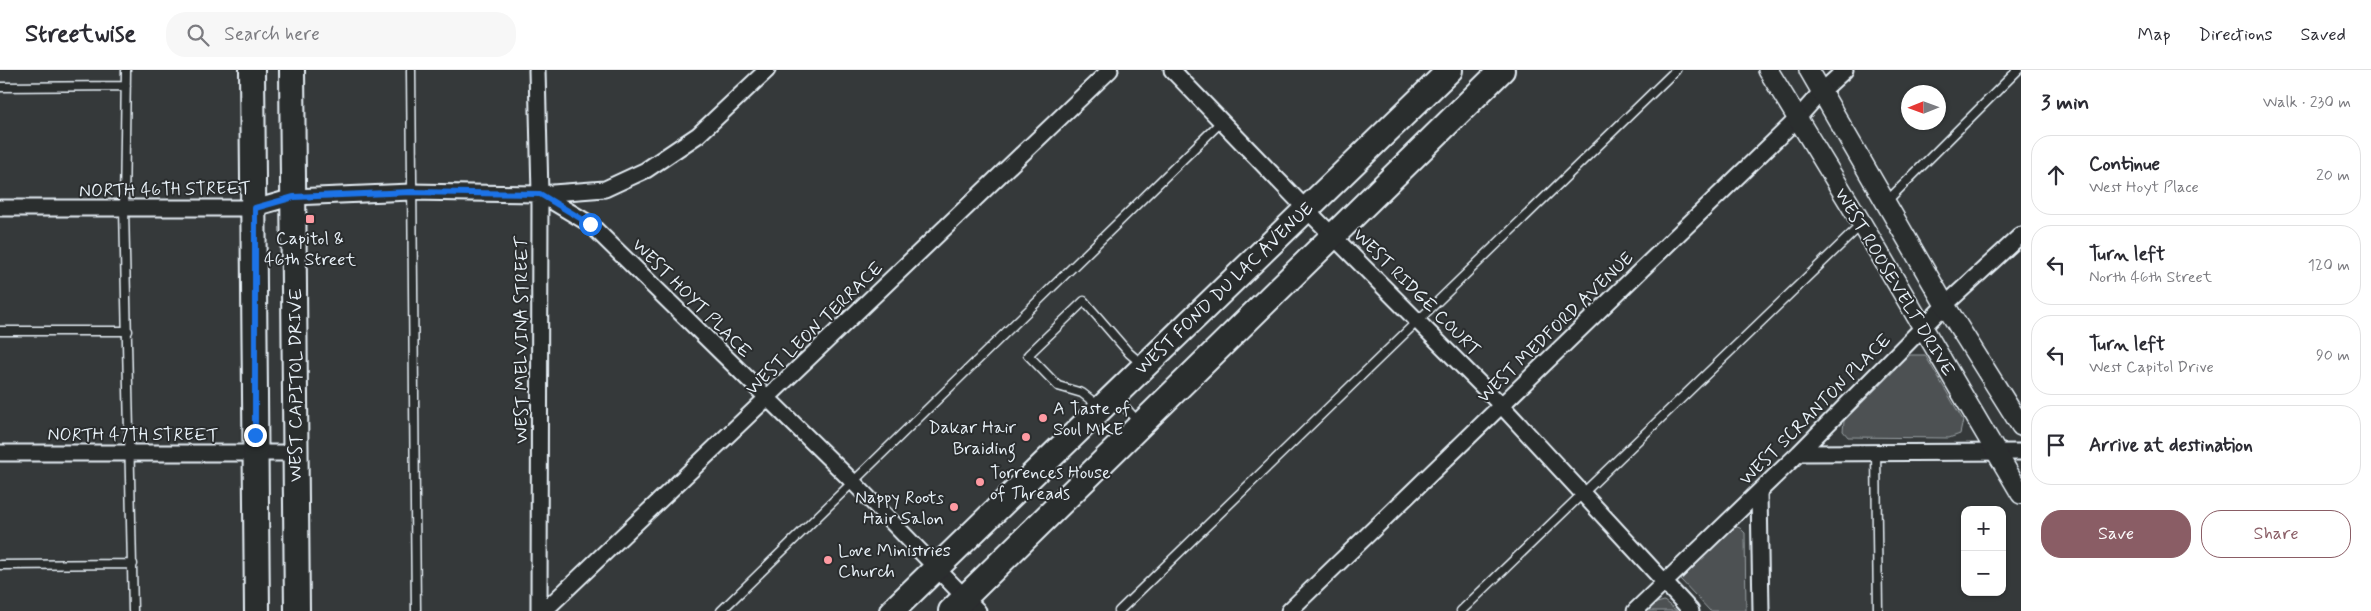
<!DOCTYPE html>
<html lang="en">
<head>
<meta charset="utf-8">
<style>
  :root { --surface:#fff; --page:#f7f7f7; --text:#2b2b33; --muted:#7c7c81; --line:#e1e1e2; --accent:#8a5d65 }
  body { margin:0; font-family:Mynerve,sans-serif; background:var(--page); color:var(--text) }
  .controls { position:absolute; right:15px; bottom:15px; display:grid; overflow:hidden; border-radius:10px; box-shadow:0 1px 4px #0004 }
  .controls button { width:45px; height:45px; display:grid; place-items:center; padding:0; border:0; border-bottom:1px solid var(--line); background:var(--surface); color:var(--text); font:25px sans-serif }
  .compass { position:absolute; left:1901px; top:15px; width:45px; height:45px; border-radius:50%; background:var(--surface); box-shadow:0 1px 4px #0004; rotate:269deg }
  .stop { position:absolute; width:15px; height:15px; margin:-11px; border:4px solid #1a73e8; border-radius:50%; background:#fff }
  .stop.end { background:#1a73e8; border-color:#fff; box-shadow:0 1px 5px #0008 }
  .list { margin:0; padding:0; list-style:none }
  h2 { display:flex; justify-content:space-between; align-items:center; height:65px; margin:0; padding:0 20px; font-size:21px }
  h2 small { font-size:16px; font-weight:400; color:var(--muted) }
  .list li { display:grid; grid-template-columns:32px 1fr auto; gap:15px; align-items:center; box-sizing:border-box; height:80px; margin:0 10px 10px; padding:0 10px; border:1px solid var(--line); border-radius:20px }
  .list b { display:block; font-size:19px; white-space:nowrap }
  .list p { margin:0; font-size:16px; white-space:nowrap; color:var(--muted) }
  .list em { font-size:16px; font-style:normal; color:var(--muted) }
  .actions { display:flex; gap:10px; padding:15px 20px }
  .actions a { flex:1; padding:11px 0; border:1px solid var(--accent); border-radius:20px; text-align:center; font-size:18px; color:var(--accent) }
  .actions .main { background:var(--accent); color:#fff }
  .icon { flex:none; width:28px; height:28px; fill:none; stroke:currentColor; stroke-width:2; stroke-linecap:round; stroke-linejoin:round }
  .map { position:relative; flex:none; width:2021px; height:541px; overflow:hidden }
  header { display:flex; align-items:center; gap:30px; box-sizing:border-box; height:70px; padding:0 25px; background:var(--surface); border-bottom:1px solid var(--line) }
  header strong { font-size:24px }
  nav { display:flex; gap:28px; margin-inline-start:auto; font-size:18px }
  .search { width:350px; height:45px; background:var(--page); display:flex; align-items:center; gap:12px; box-sizing:border-box; padding:0 18px; border-radius:20px; color:var(--muted); font-size:19px }
  main { display:flex }
  aside { flex:1; background:var(--surface) }
  .map>svg:first-child { display:block }
  .green { fill:#4d5152; stroke:#9aa1a5 }
  .lines { fill:none; stroke-linecap:round; stroke-linejoin:round }
  .service-casing { stroke:#e8f1f8; stroke-width:11 }
  .minor-casing { stroke:#e8f1f8; stroke-width:19 }
  .tertiary-casing { stroke:#e8f1f8; stroke-width:22 }
  .primary-casing { stroke:#e8f1f8; stroke-width:28 }
  .service { stroke:#2a2d2e; stroke-width:8 }
  .minor { stroke:#2a2d2e; stroke-width:15 }
  .tertiary { stroke:#2a2d2e; stroke-width:19 }
  .primary { stroke:#2a2d2e; stroke-width:24 }
  .route { stroke:#1a73e8; stroke-width:6 }
  .poi-dot { fill:#ff9aa2; stroke:#2a2d2e; stroke-width:2 }
  .labels { text-anchor:middle; stroke-width:4; stroke-linejoin:round; paint-order:stroke }
  .street-label { font-size:18px; fill:#e8f1f8; stroke:#2a2d2e }
  .poi-label { font-size:18px; fill:#e8f1f8; stroke:#2a2d2e; text-anchor:start }
</style>
</head>
<body>
<header>
<strong>Streetwise</strong>
<div class="search"><svg class="icon" aria-label="search" viewBox="0 0 24 24"><circle cx="10" cy="10" r="6"/><path d="M15 15l6 6"/></svg>Search here</div>
<nav><a>Map</a><a>Directions</a><a>Saved</a></nav>
</header>
<main>
<div class="map">
<svg width="2021" height="541" viewBox="0 0 2021 541">
  <rect width="100%" height="100%" fill="#35393a"/>
  <filter id="ink" filterUnits="userSpaceOnUse"><feTurbulence type="fractalNoise" baseFrequency=".02" numOctaves="2"/><feDisplacementMap in="SourceGraphic" scale="10" xChannelSelector="R" yChannelSelector="G"/><feConvolveMatrix kernelMatrix="1 2 1 2 8 2 1 2 1" color-interpolation-filters="sRGB"/></filter>
  <g filter="url(#ink)">
    <!-- green -->
    <path class="green" d="M1910,285H1925L1963,350L1960,364L1949,368L1848,367L1843,361L1844,351Z
      M1734,456L1740,458L1745,463L1746,541H1710L1681,510Z
      M1664,531L1677,541H1646L1653,534Z"/>
    <g class="lines">
      <defs>
        <path id="service" d="M126,0L124,138L133,541
          M411,0L416,541
          M0,17L126,16
          M1886,132L2018,0
          M0,261H128
          M1116,327L1140,354
          M1100,337L1082,323L1058,316L1028,285L1084,231L1129,283L1143,295
          M1876,382L1878,541
          M0,495L133,494
          M721,541L1222,51
          M1119,541L1676,0
          M1461,541L1862,154"/>
        <path id="minor" d="M537,0L540,124L539,541
          M1172,0L1306,139L1501,335L1691,541
          M540,124L590,154L854,413L978,541
          M0,138H255L293,127L411,122L540,124L605,119L646,100L698,65L767,0
          M0,383H295
          M1799,383L2021,382
          M1759,422L1761,541
          M544,541L1110,0
          M1289,541L1796,50L1821,22L1845,0
          M1635,541L1799,383L1945,235L2021,165"/>
        <path id="tertiary" d="M1768,0L1862,154L2021,424
          M1809,0L1945,235L2021,356"/>
        <path id="primary" d="M252,0L257,541
          M292,0L297,541
          M892,541L1450,0
          M951,541L1502,0"/>
      </defs>
      <!-- service casing -->
      <use href="#service" class="service-casing"/>
      <!-- minor casing -->
      <use href="#minor" class="minor-casing"/>
      <!-- tertiary casing -->
      <use href="#tertiary" class="tertiary-casing"/>
      <!-- primary casing -->
      <use href="#primary" class="primary-casing"/>
      <!-- service -->
      <use href="#service" class="service"/>
      <!-- minor -->
      <use href="#minor" class="minor"/>
      <!-- tertiary -->
      <use href="#tertiary" class="tertiary"/>
      <!-- primary -->
      <use href="#primary" class="primary"/>
    </g>
  </g>
  <g class="lines" filter="url(#ink)">
    <!-- route -->
    <path class="route" d="M255,365V138L294,127L411,122L540,124L590,154"/>
  </g>
  <!-- markers -->
  <g class="poi-dot">
    <rect x="305" y="144" width="10" height="10" rx="2.5"/>
    <circle cx="1043" cy="348" r="5"/>
    <circle cx="1026" cy="367" r="5"/>
    <circle cx="980" cy="412" r="5"/>
    <circle cx="954" cy="437" r="5"/>
    <circle cx="828" cy="490" r="5"/>
  </g>
  <g class="labels">
    <!-- street labels -->
    <g class="street-label">
      <text transform="translate(165 119) rotate(-1)" y="6">NORTH 46TH STREET</text>
      <text transform="translate(1895 212) rotate(59)" y="6">WEST ROOSEVELT DRIVE</text>
      <text transform="translate(1224 218) rotate(-44)" y="6">WEST FOND DU LAC AVENUE</text>
      <text transform="translate(1417 222) rotate(45)" y="6">WEST RIDGE COURT</text>
      <text transform="translate(692 228) rotate(45)" y="6">WEST HOYT PLACE</text>
      <text transform="translate(1555 257) rotate(-44)" y="6">WEST MEDFORD AVENUE</text>
      <text transform="translate(814 258) rotate(-44)" y="6">WEST LEON TERRACE</text>
      <text transform="translate(521 270) rotate(-90)" y="6">WEST MELVINA STREET</text>
      <text transform="translate(295 315) rotate(-90)" y="6">WEST CAPITOL DRIVE</text>
      <text transform="translate(1815 339) rotate(-45)" y="6">WEST SCRANTON PLACE</text>
      <text x="133" y="370">NORTH 47TH STREET</text>
    </g>
    <!-- poi labels -->
    <g class="poi-label">
      <text x="310" y="174" text-anchor="middle">Capitol &amp;<tspan x="310" dy="21">46th Street</tspan></text>
      <text x="1053" y="344">A Taste of<tspan x="1053" dy="21">Soul MKE</tspan></text>
      <text x="1016" y="363" text-anchor="end">Dakar Hair<tspan x="1016" dy="21">Braiding</tspan></text>
      <text x="990" y="408">Torrences House<tspan x="990" dy="21">of Threads</tspan></text>
      <text x="944" y="433" text-anchor="end">Nappy Roots<tspan x="944" dy="21">Hair Salon</tspan></text>
      <text x="838" y="486">Love Ministries<tspan x="838" dy="21">Church</tspan></text>
    </g>
  </g>
</svg>
<div class="controls">
<button>+</button>
<button>−</button>
</div>
<svg class="compass" viewBox="-18 -18 36 36"><path d="M0-13l5 13h-10z" fill="#e53935"/><path d="M0 13l5-13h-10z" fill="#7c7c81"/></svg>
<div class="stop" style="left:590px;top:154px"></div>
<div class="stop end" style="left:255px;top:365px"></div>
</div>
<aside>
<h2>3 min<small>Walk · 230 m</small></h2>
<ul class="list">
<li><svg class="icon" aria-label="ahead" viewBox="0 0 24 24"><path d="M12 20V5M6 11l6-6 6 6"/></svg><div><b>Continue</b><p>West Hoyt Place</p></div><em>20 m</em></li>
<li><svg class="icon" aria-label="left" viewBox="0 0 24 24"><path d="M17 20v-9H6M10 6l-5 5 5 5"/></svg><div><b>Turn left</b><p>North 46th Street</p></div><em>120 m</em></li>
<li><svg class="icon" aria-label="left" viewBox="0 0 24 24"><path d="M17 20v-9H6M10 6l-5 5 5 5"/></svg><div><b>Turn left</b><p>West Capitol Drive</p></div><em>90 m</em></li>
<li><svg class="icon" aria-label="arrive" viewBox="0 0 24 24"><path d="M6 21V4h12l-3 4 3 4H6"/></svg><div><b>Arrive at destination</b></div></li>
</ul>
<div class="actions"><a class="main">Save</a><a>Share</a></div>
</aside>
</main>
</body>
</html>
